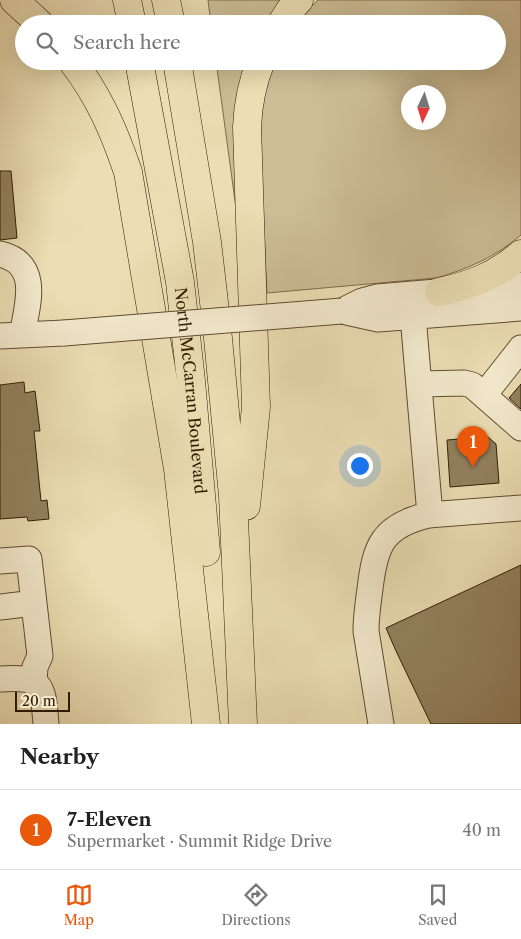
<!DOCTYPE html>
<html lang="en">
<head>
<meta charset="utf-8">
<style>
  :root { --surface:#fff; --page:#f2f2f2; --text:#222; --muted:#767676; --line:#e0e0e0; --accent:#ea580c }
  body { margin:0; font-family:"Libre Caslon Text",serif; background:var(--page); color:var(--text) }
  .compass { position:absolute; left:401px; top:85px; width:45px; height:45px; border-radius:50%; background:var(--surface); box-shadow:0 5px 20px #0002; rotate:184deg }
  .scale { position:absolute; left:15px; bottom:12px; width:55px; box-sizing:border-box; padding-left:5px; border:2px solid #311c03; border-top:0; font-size:14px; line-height:18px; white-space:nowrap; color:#311c03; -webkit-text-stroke:4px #f3eace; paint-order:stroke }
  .you { position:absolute; left:359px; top:465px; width:18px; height:18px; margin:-12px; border:4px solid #fff; border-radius:50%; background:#1a73e8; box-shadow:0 0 0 8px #1a73e833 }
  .badge { display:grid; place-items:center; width:32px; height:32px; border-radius:50%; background:var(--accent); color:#fff; font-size:16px; font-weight:700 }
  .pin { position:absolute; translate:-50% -41px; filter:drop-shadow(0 1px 2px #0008) }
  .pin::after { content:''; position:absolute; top:26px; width:18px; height:15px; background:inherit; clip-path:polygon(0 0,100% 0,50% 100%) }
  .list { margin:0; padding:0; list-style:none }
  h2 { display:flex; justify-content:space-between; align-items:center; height:65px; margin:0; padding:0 20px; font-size:21px }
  h2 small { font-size:16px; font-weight:400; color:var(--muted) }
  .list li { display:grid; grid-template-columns:32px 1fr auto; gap:15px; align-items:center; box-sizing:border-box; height:80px; padding:0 20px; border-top:1px solid var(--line) }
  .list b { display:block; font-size:19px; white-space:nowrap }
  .list p { margin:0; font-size:16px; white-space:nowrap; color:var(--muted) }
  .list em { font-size:16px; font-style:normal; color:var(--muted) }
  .icon { flex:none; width:28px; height:28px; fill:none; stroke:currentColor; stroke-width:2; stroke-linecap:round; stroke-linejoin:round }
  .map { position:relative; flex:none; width:521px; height:724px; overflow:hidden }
  .search { position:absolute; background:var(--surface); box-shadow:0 5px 20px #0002; left:15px; right:15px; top:15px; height:55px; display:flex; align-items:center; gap:12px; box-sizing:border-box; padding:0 18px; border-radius:28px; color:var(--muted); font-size:19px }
  .sheet { height:145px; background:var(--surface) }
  nav { display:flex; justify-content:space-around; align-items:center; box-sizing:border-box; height:70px; border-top:1px solid var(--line); background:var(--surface); font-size:14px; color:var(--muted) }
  nav a { display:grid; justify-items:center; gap:2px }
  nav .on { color:var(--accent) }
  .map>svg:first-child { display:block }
  .green { fill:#ccbd96; stroke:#7e6c4c; fill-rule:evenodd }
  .building { fill:#92815f; stroke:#311c03 }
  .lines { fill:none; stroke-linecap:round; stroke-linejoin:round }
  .minor-casing { stroke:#604c2f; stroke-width:27 }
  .major-casing { stroke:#311c03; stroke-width:29 }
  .minor { stroke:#f3eace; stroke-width:25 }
  .major { stroke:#ecdeb4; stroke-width:28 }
  .minor-bridge-casing { stroke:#604c2f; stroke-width:27; stroke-linecap:butt }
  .minor-bridge { stroke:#f3eace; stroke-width:25 }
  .labels { text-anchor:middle; stroke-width:4; stroke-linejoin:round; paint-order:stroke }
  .street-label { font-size:16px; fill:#311c03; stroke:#f3eace }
</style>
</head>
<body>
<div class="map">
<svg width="521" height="724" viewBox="0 0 521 724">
  <rect width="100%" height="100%" fill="#ecdeb4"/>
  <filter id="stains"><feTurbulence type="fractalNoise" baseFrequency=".004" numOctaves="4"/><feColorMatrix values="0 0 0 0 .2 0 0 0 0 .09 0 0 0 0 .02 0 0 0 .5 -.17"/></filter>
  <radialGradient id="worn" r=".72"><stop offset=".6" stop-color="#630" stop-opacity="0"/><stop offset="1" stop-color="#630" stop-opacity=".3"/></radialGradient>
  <!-- green -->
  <path class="green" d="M208,0H289L272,24H211Z
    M318,0H521V235C495,257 468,269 436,278L267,293L259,127L266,85L275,61H497V24H298L305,13ZM408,92H438V122H408Z
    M216,61H253L241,245Z"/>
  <!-- building -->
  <path class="building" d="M0,171H11L17,238L0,240Z
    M24,382L25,393L35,391L40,431H34L41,501L47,500L49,519L28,521L27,517L0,519V385Z
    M521,384V409L509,398Z
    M488,437L496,444L499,483L450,487L447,440Z
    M521,565V724H431L396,651L386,628Z"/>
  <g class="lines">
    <defs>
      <path id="minor" d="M0,254C42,264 27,306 22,335
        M342,311L362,301L377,297L521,285
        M342,311L378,319L521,308
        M413,316L430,515
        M0,336L64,333
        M419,384L464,383L472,385L521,428
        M484,395L521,348
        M0,561L29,559L40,656L35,667L34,683
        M0,607L34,603
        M0,679C43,676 43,685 46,724
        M381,724L366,631C366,617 368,603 370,589C375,546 382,526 428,515L521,508"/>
      <g id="major">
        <path d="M14,0L40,24"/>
        <path d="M127,0L132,24"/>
        <path d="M166,0L171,24"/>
        <path d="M281,24L290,10L299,0"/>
        <path d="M72,61C99,96 114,131 128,172L178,469L206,724"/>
        <path id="s1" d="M139,61L180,282L191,381L206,552"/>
        <path d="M177,61L207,242L217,328L233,496L243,724"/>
        <path d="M439,292C472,285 495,276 521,254"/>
        <path d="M246,506L256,407L247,127C248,103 252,83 261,61"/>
      </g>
    </defs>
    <!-- minor casing -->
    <use href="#minor" class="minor-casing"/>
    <!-- major casing -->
    <use href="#major" class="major-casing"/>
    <!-- minor -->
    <use href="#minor" class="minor"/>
    <!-- major -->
    <use href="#major" class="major"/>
    <defs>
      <path id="minor-bridge" d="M64,333L342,311"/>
    </defs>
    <!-- minor-bridge casing -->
    <use href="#minor-bridge" class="minor-bridge-casing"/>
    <!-- minor-bridge -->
    <use href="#minor-bridge" class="minor-bridge"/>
  </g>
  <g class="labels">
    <!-- street labels -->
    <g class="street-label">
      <text dy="6" stroke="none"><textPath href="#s1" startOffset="334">North McCarran Boulevard</textPath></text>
    </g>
  </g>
  <rect width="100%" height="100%" filter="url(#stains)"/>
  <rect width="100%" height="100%" fill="url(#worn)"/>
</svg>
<svg class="compass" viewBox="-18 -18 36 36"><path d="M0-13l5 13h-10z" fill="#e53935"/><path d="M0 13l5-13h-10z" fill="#767676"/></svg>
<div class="scale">20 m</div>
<div class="you"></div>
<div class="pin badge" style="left:473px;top:467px">1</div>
<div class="search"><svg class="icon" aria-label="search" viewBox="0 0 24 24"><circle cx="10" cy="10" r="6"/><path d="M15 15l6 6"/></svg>Search here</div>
</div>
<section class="sheet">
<h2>Nearby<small></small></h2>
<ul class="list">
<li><span class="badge">1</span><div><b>7-Eleven</b><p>Supermarket · Summit Ridge Drive</p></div><em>40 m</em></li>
</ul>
</section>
<nav>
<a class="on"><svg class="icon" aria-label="map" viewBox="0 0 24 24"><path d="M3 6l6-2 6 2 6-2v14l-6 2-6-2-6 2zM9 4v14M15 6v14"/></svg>Map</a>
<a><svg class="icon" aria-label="directions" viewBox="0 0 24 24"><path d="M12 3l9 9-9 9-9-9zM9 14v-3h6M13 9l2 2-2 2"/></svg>Directions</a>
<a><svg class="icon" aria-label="saved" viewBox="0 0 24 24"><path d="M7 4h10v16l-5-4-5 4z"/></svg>Saved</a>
</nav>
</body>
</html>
